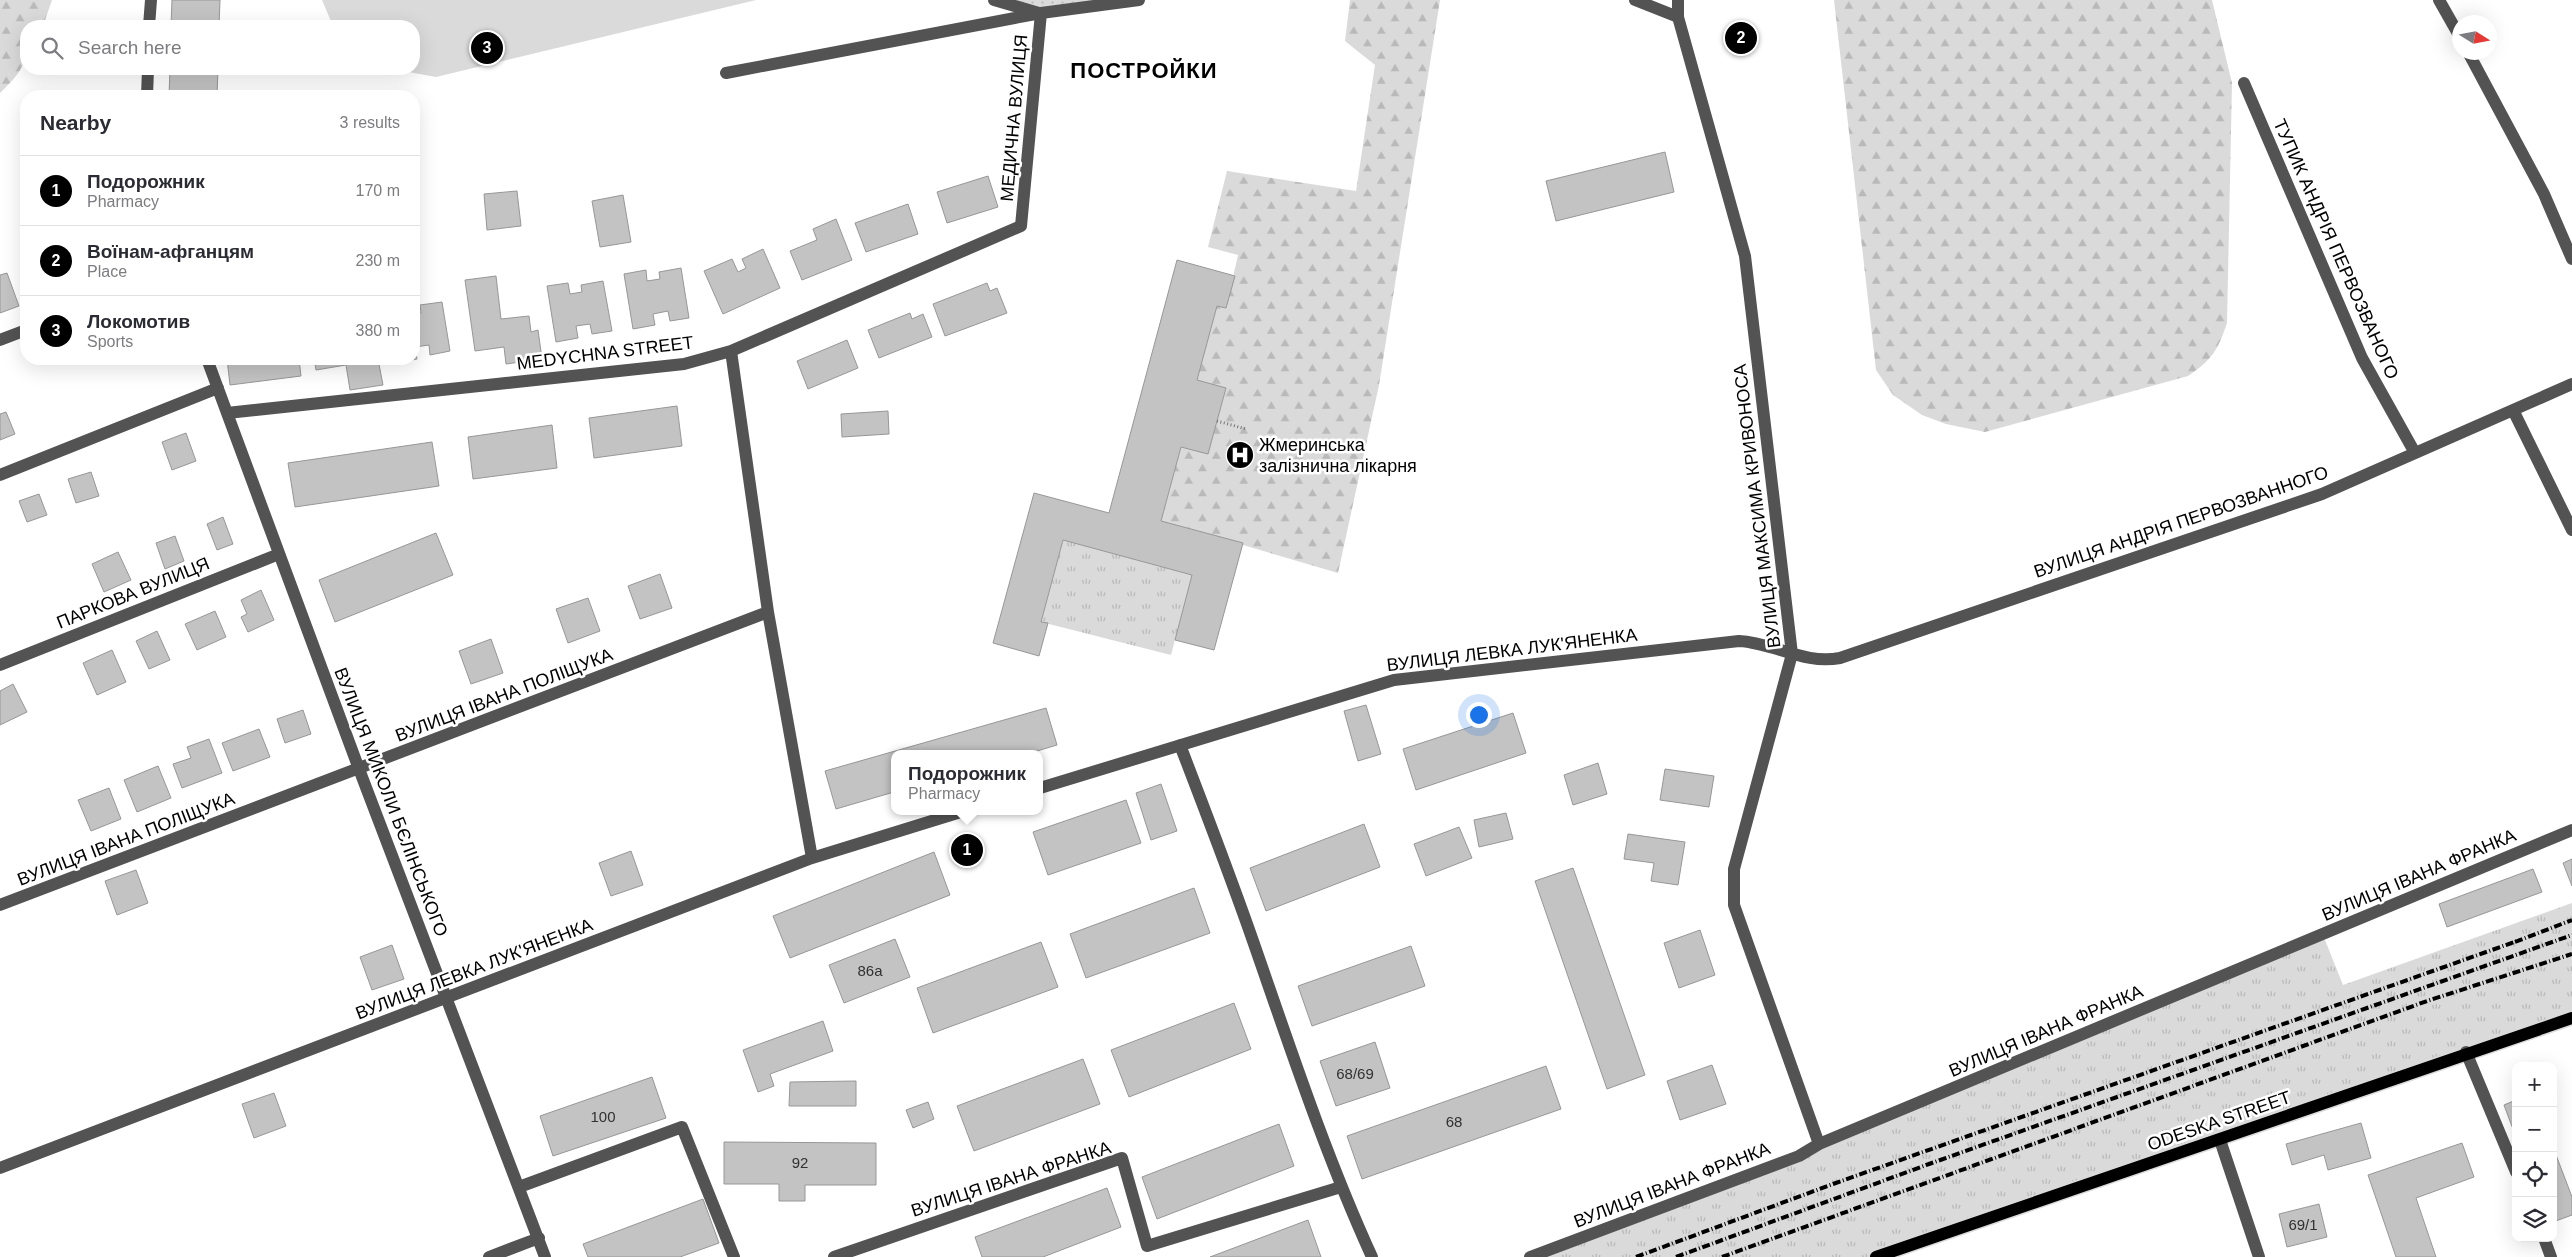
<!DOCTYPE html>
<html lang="en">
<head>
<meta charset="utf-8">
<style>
  :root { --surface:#fff; --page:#f2f2f3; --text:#2b2b33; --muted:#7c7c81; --line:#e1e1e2; --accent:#000 }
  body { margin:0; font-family:Arial,sans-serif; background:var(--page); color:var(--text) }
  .controls { position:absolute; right:15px; bottom:15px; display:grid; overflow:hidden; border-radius:10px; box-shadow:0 5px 20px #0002 }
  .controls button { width:45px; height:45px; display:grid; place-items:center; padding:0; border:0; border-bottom:1px solid var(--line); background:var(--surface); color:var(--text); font:25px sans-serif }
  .compass { position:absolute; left:2452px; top:15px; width:45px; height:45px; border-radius:50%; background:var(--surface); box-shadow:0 5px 20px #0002; rotate:101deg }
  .you { position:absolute; left:1478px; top:714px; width:18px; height:18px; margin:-12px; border:4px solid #fff; border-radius:50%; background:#1a73e8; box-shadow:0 0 0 8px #1a73e833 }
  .badge { display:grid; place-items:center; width:32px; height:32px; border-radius:50%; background:var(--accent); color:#fff; font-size:16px; font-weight:700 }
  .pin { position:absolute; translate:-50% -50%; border:2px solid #fff; box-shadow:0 1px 5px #0006 }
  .popup { position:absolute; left:891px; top:750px; width:152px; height:65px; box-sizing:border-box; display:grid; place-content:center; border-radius:10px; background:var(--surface); filter:drop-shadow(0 1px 4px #0005); font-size:16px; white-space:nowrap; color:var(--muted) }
  .popup b { font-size:19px; color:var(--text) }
  .popup::after { content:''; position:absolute; left:50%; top:100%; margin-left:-10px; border:10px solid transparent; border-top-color:var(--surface) }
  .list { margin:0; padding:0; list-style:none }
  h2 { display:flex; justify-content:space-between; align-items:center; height:65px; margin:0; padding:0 20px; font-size:21px }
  h2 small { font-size:16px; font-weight:400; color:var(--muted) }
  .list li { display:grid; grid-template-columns:32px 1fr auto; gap:15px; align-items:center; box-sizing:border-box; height:70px; padding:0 20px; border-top:1px solid var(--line) }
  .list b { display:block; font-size:19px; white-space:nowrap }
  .list p { margin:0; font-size:16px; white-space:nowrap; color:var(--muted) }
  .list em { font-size:16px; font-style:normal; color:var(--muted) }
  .icon { flex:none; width:28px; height:28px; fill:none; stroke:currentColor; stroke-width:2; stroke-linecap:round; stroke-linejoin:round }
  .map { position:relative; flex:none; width:2572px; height:1257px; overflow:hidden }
  .search { position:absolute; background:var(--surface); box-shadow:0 5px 20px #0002; left:20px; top:20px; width:400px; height:55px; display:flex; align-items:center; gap:12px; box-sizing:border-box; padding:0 18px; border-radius:20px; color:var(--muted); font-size:19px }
  .panel { position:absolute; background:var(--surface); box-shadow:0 5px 20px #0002; left:20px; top:90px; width:400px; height:275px; border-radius:20px }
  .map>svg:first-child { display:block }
  .grass { fill:url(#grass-tufts) }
  .forest { fill:url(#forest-firs) }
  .park { fill:url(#park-dots) }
  .garden { fill:#dadada }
  .building { fill:#c3c3c3; stroke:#979797 }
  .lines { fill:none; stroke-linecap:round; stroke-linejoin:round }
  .major-casing { stroke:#dbdbdb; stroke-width:15 }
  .path { stroke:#757575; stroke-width:3; stroke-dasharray:1 2.5; stroke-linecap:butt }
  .minor { stroke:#535353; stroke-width:12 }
  .major { stroke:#000; stroke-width:12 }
  .rail { stroke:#000; stroke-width:4; stroke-dasharray:8 2.5 1 2.5; stroke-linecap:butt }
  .labels { text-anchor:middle; stroke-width:5; stroke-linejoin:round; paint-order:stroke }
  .number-label { font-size:15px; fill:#313131 }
  .street-label { font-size:18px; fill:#000; stroke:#fff }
  .poi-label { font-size:18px; fill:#000; stroke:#fff; text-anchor:start }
  .district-label { font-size:22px; font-weight:bold; letter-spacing:1px; fill:#000; stroke:#fff }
</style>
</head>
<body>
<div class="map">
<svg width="2572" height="1257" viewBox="0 0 2572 1257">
  <defs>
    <pattern id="grass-tufts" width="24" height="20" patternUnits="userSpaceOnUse" patternTransform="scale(1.25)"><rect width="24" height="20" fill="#dadada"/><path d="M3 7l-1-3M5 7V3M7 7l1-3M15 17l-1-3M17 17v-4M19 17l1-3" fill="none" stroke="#b9b9b9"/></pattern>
    <pattern id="forest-firs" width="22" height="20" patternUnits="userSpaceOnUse" patternTransform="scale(1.25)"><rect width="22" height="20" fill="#dadada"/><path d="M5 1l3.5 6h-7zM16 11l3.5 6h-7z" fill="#b9b9b9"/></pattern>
    <pattern id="park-dots" width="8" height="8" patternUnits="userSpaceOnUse" patternTransform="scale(1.25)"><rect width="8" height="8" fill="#dadada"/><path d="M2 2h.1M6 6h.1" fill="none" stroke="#b9b9b9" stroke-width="1.8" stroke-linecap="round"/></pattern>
  </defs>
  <rect width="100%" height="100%" fill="#fff"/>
  <!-- grass -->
  <path class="grass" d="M1063,540L1192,575L1171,655L1041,622Z
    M2572,903V1018L1876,1257H1530L1799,1156L2323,935L2343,985Z"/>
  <!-- forest -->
  <path class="forest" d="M0,0H52L43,26H26C26,63 27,67 0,93Z
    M1350,0H1440L1379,385L1338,573L1161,521L1181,447L1208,453L1226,389L1197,380L1217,306L1226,308L1238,255L1208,247L1227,171L1356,191L1375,65L1345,41Z
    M1834,0H2212L2232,83L2227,323C2218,350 2212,360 2188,376L1985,432L1946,424L1922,415L1893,395L1876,370Z"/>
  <!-- park -->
  <path class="park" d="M994,0H1139L1041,13Z"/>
  <!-- garden -->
  <path class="garden" d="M322,0H756L436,77L392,69H414V26H333Z"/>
  <!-- building -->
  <path class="building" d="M172,0H220L219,26H171Z
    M170,69H218L217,96H169Z
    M1665,152L1674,192L1556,221L1546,181Z
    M988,176L998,207L947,223L937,192Z
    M517,191L521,226L487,230L484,194Z
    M623,195L631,242L600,247L592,201Z
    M908,204L918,234L866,252L855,223Z
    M836,219L852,260L802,280L790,251L817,240L813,229Z
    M763,249L780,288L723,314L704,271L732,259L738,272L746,268L742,259Z
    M1177,260L1235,276L1226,308L1217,306L1197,380L1226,388L1208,454L1181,447L1161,521L1243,543L1214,650L1175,640L1192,575L1063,540L1041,622L1048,623L1039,656L993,643L1034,493L1109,513Z
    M681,268L689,318L670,321L668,311L653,314L655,325L633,329L624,274L646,270L647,281L660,279L659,272Z
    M7,273L19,306L0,313V275Z
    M496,276L501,319L529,316L531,332L538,330L542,359L506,364L504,347L475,351L465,280Z
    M603,281L612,331L592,334L590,324L576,326L578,338L556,342L547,286L568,283L570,294L582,292L581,285Z
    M987,283L990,291L997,288L1007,313L945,336L933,304Z
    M442,302L450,351L430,355L429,345L415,347L417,359L394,363L393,359H414V314L421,313L420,305Z
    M910,313L912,319L923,314L932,337L879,358L868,330Z
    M847,340L858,368L808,389L797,361Z
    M227,359H299L301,376L230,385Z
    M314,359H378L383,385L350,390L346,365L316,370Z
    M677,406L682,446L594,458L589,418Z
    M888,411L889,434L842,437L841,414Z
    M6,412L15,434L0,440V414Z
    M552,425L557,468L473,479L468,437Z
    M186,433L196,461L172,470L162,442Z
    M432,442L439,486L295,507L288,463Z
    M91,472L99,496L76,503L68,479Z
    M39,494L47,515L27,522L19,501Z
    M223,517L233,544L217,550L207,524Z
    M436,533L453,575L335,622L319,580Z
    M175,536L184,561L165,569L156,543Z
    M118,552L131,580L104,592L92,564Z
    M660,574L672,608L640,619L628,586Z
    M261,590L274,620L248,632L241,617L247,614L241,600Z
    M588,598L600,631L568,643L556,609Z
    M215,611L226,637L197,650L185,624Z
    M157,631L170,660L149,669L136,641Z
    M491,639L503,673L471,684L459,651Z
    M112,650L126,682L97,695L83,663Z
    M13,684L27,712L0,725V691Z
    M1366,705L1381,754L1358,761L1344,711Z
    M1046,708L1057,745L1027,754H894V792L836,809L825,771Z
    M303,710L311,734L285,743L277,719Z
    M1513,713L1526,753L1416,790L1403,749Z
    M259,729L270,757L233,771L222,743Z
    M209,739L222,773L182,788L173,764L191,758L187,747Z
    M1598,763L1607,794L1573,805L1564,775Z
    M158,766L171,798L137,812L124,780Z
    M1665,769L1714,776L1709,807L1660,800Z
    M1161,784L1177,831L1151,840L1136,793Z
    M109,788L121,819L91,831L78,800Z
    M1126,800L1141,843L1048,875L1033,832Z
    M1506,813L1513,839L1479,847L1474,820Z
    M1364,824L1380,867L1266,911L1250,868Z
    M1459,827L1472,858L1426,876L1414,844Z
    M1628,834L1685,842L1678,885L1651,881L1654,863L1624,859Z
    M631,851L643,885L611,896L599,863Z
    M934,852L950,895L790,958L773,916Z
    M2572,859V886L2563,863Z
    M1573,868L1645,1075L1607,1089L1535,881Z
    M2533,869L2542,892L2447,927L2439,904Z
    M136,870L148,903L117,915L105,881Z
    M1194,888L1210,933L1086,978L1070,934Z
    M1700,930L1715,975L1679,988L1664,943Z
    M895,939L910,977L844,1003L829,965Z
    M1041,942L1058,987L933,1033L917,988Z
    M392,945L404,979L372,990L360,957Z
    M1411,946L1425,986L1312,1026L1298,986Z
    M1234,1003L1251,1049L1129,1097L1111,1050Z
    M823,1021L833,1051L770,1074L774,1086L758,1092L743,1050Z
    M1375,1042L1390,1088L1336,1106L1320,1061Z
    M1083,1059L1100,1104L974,1151L957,1106Z
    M1712,1065L1726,1104L1680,1120L1667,1081Z
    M1546,1066L1561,1109L1362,1179L1347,1136Z
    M652,1077L666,1118L553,1156L540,1116Z
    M856,1081V1106H789L790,1082Z
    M274,1093L286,1126L254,1138L242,1104Z
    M2516,1100V1137L2504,1105Z
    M928,1102L934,1119L913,1128L906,1110Z
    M2361,1123L2371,1158L2328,1170L2324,1155L2292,1165L2286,1144Z
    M1279,1124L1294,1166L1157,1219L1142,1177Z
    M724,1142L876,1143V1185H805V1201H779V1184H724Z
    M2462,1143L2474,1177L2416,1198L2436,1257H2396L2368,1175Z
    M2553,1147L2572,1197V1215L2553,1222Z
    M1107,1188L1121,1227L1043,1257H982L975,1237Z
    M703,1199L719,1243L680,1257H588L583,1244Z
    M2319,1204L2327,1237L2287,1247L2279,1214Z
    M1308,1220L1321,1257H1210Z"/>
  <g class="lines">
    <defs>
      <path id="major" d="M1876,1257L2572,1018"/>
    </defs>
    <!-- major casing -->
    <use href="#major" class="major-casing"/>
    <!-- path -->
    <path class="path" d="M1217,421L1246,429"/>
    <!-- minor -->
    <path class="minor" d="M994,0L1039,13
      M1635,0L1678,17
      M1678,0V17L1745,256L1792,654L1734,869V905L1819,1144
      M2439,0L2460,37
      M149,26L151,0
      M2468,52L2544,194L2572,259
      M726,73L1041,13L1139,0
      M2244,83L2362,358L2415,453
      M147,96L148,69
      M0,340L26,330
      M731,351L768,612L812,858
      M207,359L359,769L545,1257
      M2513,410L2572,530
      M227,413L684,364L731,351L1021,226L1041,13
      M0,475L218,388
      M0,665L279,554
      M1180,745C1205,810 1230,875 1253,941C1290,1047 1325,1154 1372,1257
      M1040,788L1394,680L1739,641C1775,643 1804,665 1840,658L2322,494L2572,384
      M0,905L768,612
      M2466,1052L2516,1172
      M2220,1140L2259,1257
      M0,1168L812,858L964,811
      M519,1187L682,1127L734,1257
      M2544,1238L2551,1257
      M489,1257L539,1238
      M834,1257L1122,1158L1147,1246L1341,1187
      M1530,1257L1799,1156L1819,1144L2572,830"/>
    <!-- major -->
    <use href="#major" class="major"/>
    <!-- rail -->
    <path class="rail" d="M2515,942L2572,920
      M1636,1257L1833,1184L2520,940
      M1676,1257L1929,1164L2572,935
      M1722,1257L2427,1001L2572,954"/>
  </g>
  <!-- icons -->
  <defs>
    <symbol id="hospital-disc" viewBox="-11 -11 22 22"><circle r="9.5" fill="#000" stroke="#fff"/><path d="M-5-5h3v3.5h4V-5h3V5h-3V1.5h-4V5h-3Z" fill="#fff"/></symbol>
  </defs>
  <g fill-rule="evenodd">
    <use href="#hospital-disc" x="1224" y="439" width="32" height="32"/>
  </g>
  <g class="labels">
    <!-- number labels -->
    <g class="number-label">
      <text x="870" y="976">86а</text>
      <text x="1355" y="1079">68/69</text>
      <text x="603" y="1122">100</text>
      <text x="1454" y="1127">68</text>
      <text x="800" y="1168">92</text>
      <text x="2303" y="1230">69/1</text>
    </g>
    <!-- street labels -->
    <g class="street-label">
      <text transform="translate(1014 118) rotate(-85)" y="6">МЕДИЧНА ВУЛИЦЯ</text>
      <text transform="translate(2336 249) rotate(66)" y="6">ТУПИК АНДРІЯ ПЕРВОЗВАНОГО</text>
      <text transform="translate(605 353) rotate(-7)" y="6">MEDYCHNA STREET</text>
      <text transform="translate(1757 506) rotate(-97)" y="6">ВУЛИЦЯ МАКСИМА КРИВОНОСА</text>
      <text transform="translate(2181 522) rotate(-19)" y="6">ВУЛИЦЯ АНДРІЯ ПЕРВОЗВАННОГО</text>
      <text transform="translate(133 593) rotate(-22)" y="6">ПАРКОВА ВУЛИЦЯ</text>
      <text transform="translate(1512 650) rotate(-7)" y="6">ВУЛИЦЯ ЛЕВКА ЛУК'ЯНЕНКА</text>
      <text transform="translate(504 695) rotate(-21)" y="6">ВУЛИЦЯ ІВАНА ПОЛІЩУКА</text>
      <text transform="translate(391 802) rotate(69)" y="6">ВУЛИЦЯ МИКОЛИ БЄЛІНСЬКОГО</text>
      <text transform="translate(126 839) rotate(-21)" y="6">ВУЛИЦЯ ІВАНА ПОЛІЩУКА</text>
      <text transform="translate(2419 875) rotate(-23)" y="6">ВУЛИЦЯ ІВАНА ФРАНКА</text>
      <text transform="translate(474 969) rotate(-21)" y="6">ВУЛИЦЯ ЛЕВКА ЛУК'ЯНЕНКА</text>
      <text transform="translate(2046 1031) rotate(-23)" y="6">ВУЛИЦЯ ІВАНА ФРАНКА</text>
      <text transform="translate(2219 1121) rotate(-19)" y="6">ODESKA STREET</text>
      <text transform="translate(1011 1179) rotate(-18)" y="6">ВУЛИЦЯ ІВАНА ФРАНКА</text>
      <text transform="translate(1672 1185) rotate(-21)" y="6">ВУЛИЦЯ ІВАНА ФРАНКА</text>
    </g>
    <!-- poi labels -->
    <g class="poi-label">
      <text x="1259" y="451">Жмеринська<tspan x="1259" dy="21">залізнична лікарня</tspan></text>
    </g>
    <!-- district labels -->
    <g class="district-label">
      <text x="1144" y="78">ПОСТРОЙКИ</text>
    </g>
  </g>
</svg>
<div class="controls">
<button>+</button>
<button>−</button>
<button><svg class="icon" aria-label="locate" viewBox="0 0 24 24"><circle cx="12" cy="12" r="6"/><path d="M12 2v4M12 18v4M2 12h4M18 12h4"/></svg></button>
<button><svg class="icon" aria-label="layers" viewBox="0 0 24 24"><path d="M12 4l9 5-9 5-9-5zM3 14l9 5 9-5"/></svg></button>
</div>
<svg class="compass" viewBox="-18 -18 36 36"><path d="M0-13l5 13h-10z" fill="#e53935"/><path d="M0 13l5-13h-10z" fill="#7c7c81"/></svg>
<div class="you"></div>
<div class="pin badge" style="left:967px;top:850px">1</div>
<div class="popup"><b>Подорожник</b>Pharmacy</div>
<div class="pin badge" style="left:1741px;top:38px">2</div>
<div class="pin badge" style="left:487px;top:48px">3</div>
<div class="search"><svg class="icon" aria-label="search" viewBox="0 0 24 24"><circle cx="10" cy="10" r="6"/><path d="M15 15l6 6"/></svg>Search here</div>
<section class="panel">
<h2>Nearby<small>3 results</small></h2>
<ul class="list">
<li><span class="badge">1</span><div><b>Подорожник</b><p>Pharmacy</p></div><em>170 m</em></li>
<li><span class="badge">2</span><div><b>Воїнам-афганцям</b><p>Place</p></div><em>230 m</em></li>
<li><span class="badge">3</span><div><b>Локомотив</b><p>Sports</p></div><em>380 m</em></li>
</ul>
</section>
</div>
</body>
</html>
